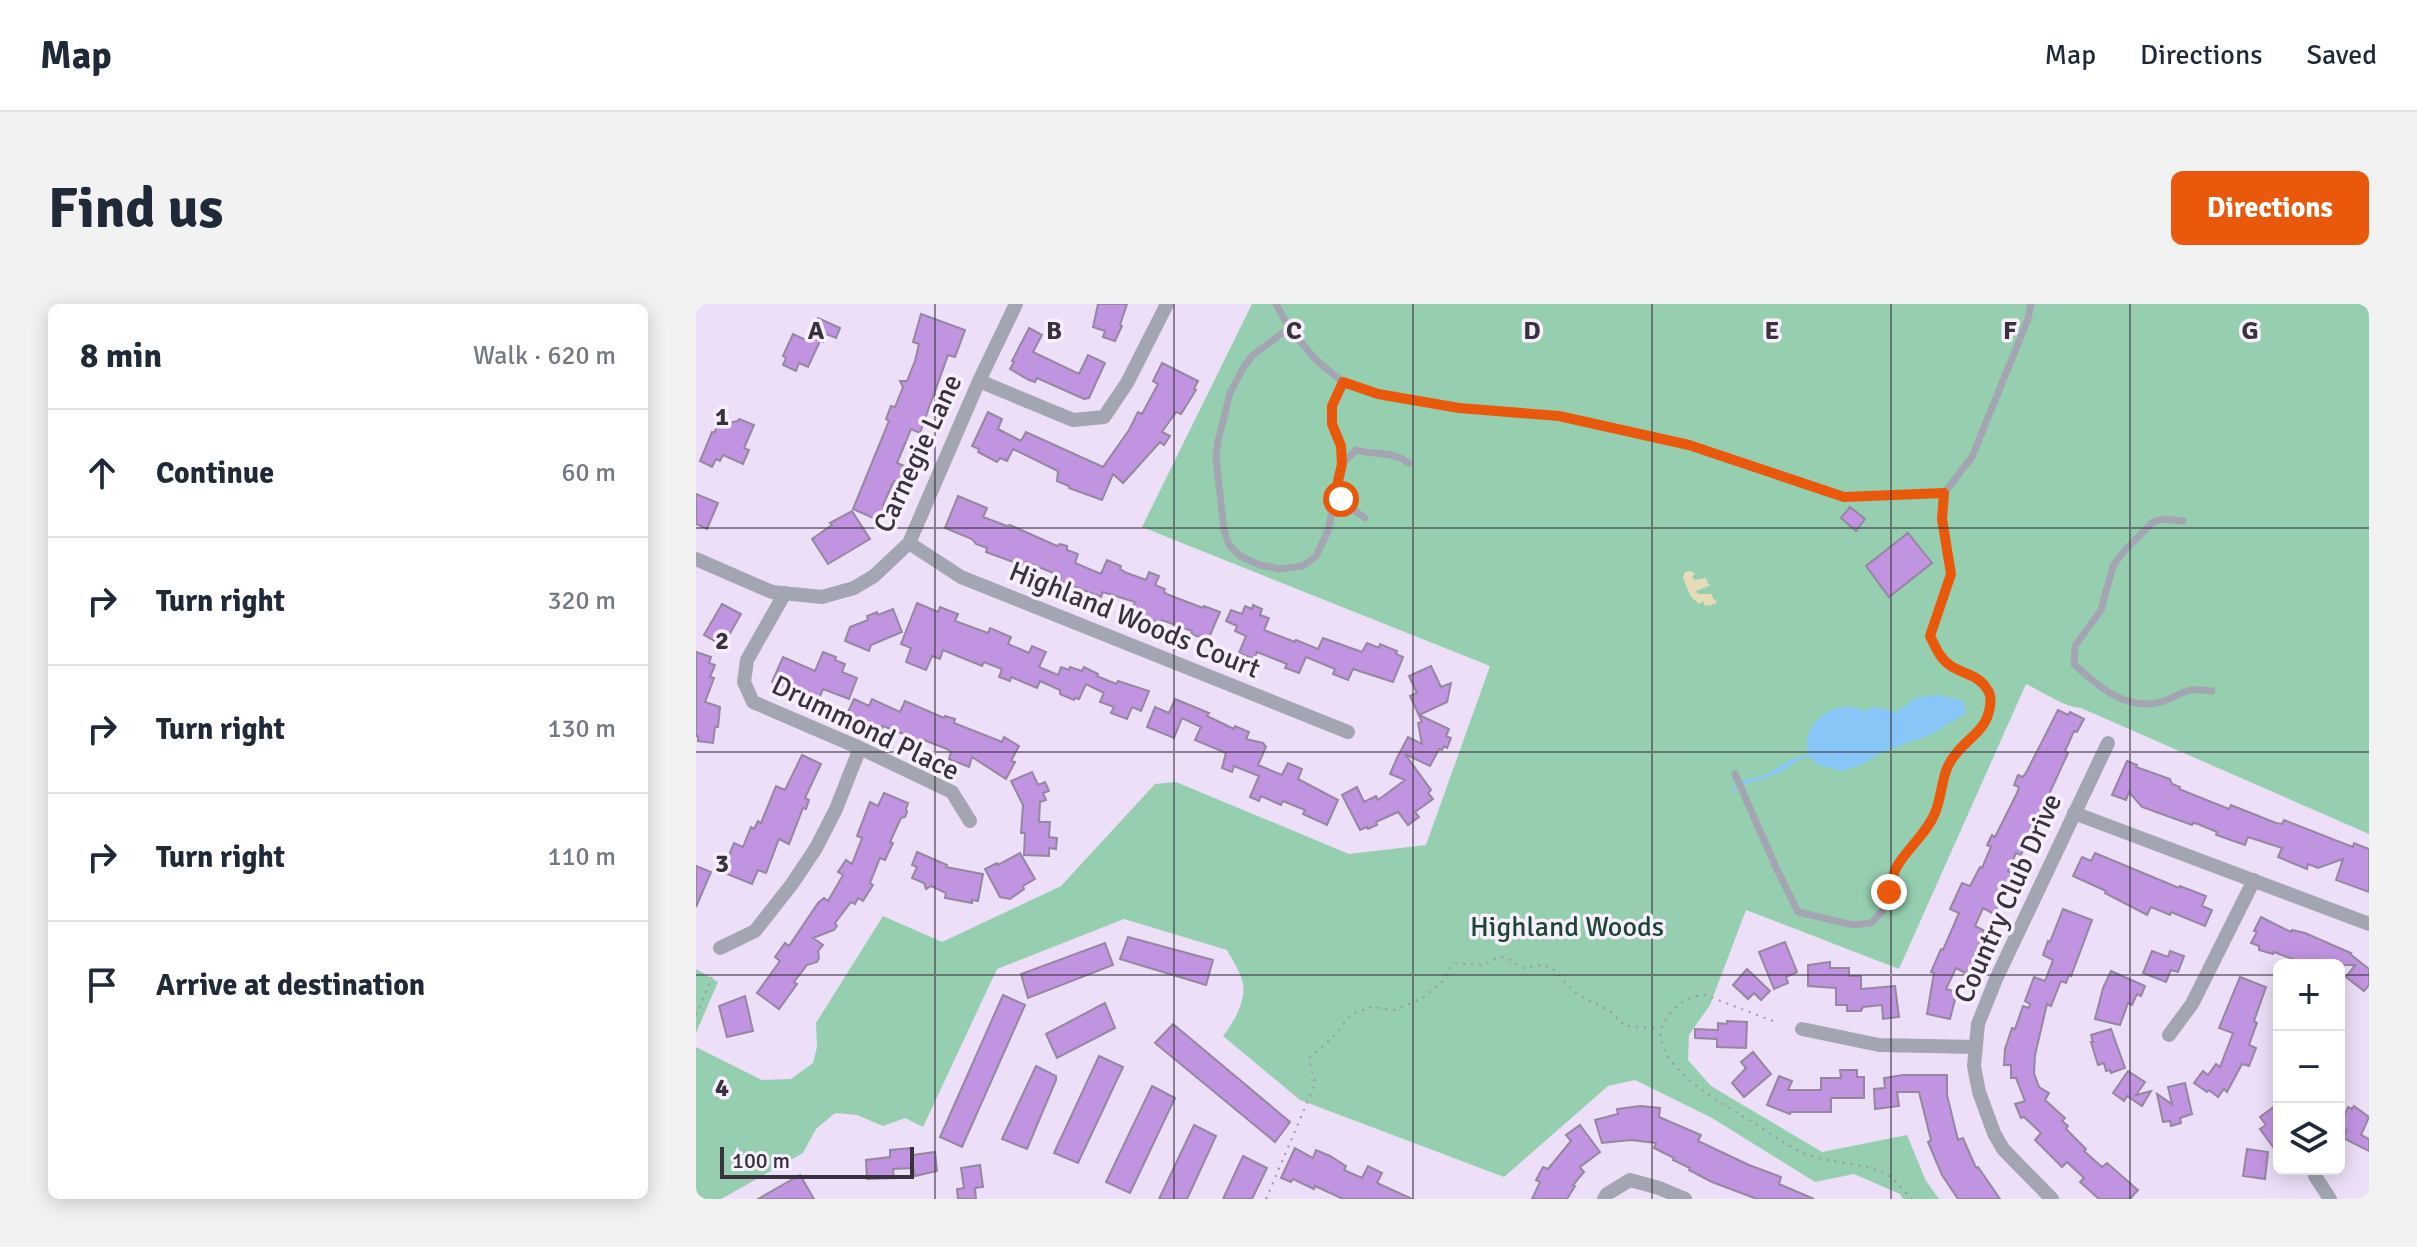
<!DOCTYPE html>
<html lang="en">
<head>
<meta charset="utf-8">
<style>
  :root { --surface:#fff; --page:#f2f2f3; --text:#1f2937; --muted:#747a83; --line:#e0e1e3; --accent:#ea580c }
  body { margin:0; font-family:Signika,sans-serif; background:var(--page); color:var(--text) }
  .controls { position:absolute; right:24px; bottom:24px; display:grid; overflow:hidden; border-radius:12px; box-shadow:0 4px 20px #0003 }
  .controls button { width:72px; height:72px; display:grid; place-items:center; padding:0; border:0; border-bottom:2px solid var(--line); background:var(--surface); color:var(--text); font:40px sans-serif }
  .scale { position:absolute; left:24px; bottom:20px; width:194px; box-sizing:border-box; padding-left:8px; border:4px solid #38323c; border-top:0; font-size:22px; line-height:28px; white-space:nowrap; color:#38323c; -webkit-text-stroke:6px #f7effe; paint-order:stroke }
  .stop { position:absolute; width:24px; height:24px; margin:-18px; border:6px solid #ea580c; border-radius:50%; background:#fff }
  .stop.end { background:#ea580c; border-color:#fff; box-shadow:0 2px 8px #0008 }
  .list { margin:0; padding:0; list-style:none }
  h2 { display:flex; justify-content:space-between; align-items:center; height:104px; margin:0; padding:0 32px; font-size:34px }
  h2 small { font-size:26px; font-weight:400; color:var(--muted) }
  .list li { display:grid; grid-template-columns:52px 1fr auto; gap:24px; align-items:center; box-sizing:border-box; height:128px; padding:0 32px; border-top:2px solid var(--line) }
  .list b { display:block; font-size:30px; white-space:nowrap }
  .list em { font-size:26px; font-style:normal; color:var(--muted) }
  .icon { flex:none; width:44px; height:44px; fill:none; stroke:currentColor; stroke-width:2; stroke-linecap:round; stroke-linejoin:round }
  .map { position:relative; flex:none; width:1673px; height:895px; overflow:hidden; border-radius:12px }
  header { display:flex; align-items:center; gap:48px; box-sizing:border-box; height:112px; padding:0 40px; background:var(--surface); border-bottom:2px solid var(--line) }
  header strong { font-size:38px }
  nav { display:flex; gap:44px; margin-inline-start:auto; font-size:28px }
  .intro { display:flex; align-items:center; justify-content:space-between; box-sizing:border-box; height:192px; padding:0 48px }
  h1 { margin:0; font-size:56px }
  .button { padding:20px 36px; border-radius:12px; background:var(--accent); color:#fff; font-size:28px; font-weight:700 }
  main { display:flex; gap:48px; padding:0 48px }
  aside { flex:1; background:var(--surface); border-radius:12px; box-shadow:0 4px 20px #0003 }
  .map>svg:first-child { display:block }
  .green { fill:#95cfb0 }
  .sand { fill:#e6dcb7 }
  .water { fill:#87c6f7 }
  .building { fill:#c194e1; stroke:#95879f; stroke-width:2 }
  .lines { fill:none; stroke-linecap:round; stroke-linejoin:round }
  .path { stroke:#9f95a7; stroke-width:2; stroke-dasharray:2 6; stroke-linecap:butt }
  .lane { stroke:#a3a6b2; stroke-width:7 }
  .street { stroke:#a3a6b2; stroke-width:14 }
  .route { stroke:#ea580c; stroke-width:10 }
  .grid { fill:none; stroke:#38323c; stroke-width:2; stroke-opacity:0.55 }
  .labels { text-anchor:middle; stroke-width:7; stroke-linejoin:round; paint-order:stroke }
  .street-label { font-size:28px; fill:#38323c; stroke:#f7effe }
  .park-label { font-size:28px; fill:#1b4632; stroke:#f7effe }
  .grid-label { font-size:26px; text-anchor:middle; font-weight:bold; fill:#38323c; stroke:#f7effe; stroke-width:7; stroke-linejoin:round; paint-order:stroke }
</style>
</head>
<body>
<header>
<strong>Map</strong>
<nav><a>Map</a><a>Directions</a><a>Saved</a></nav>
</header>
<div class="intro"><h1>Find us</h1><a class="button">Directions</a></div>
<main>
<aside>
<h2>8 min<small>Walk · 620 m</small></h2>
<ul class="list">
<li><svg class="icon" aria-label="ahead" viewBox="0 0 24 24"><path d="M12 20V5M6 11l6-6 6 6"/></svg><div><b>Continue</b></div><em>60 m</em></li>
<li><svg class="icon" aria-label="right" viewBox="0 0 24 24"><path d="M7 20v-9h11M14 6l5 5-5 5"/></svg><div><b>Turn right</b></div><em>320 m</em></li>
<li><svg class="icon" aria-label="right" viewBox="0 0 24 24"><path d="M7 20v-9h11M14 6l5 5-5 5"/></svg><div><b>Turn right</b></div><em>130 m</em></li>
<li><svg class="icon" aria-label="right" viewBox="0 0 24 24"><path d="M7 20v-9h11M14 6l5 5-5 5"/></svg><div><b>Turn right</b></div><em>110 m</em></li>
<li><svg class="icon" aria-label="arrive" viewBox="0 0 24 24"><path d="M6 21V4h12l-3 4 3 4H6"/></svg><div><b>Arrive at destination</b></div></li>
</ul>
</aside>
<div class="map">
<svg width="1673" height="895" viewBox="0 0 1673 895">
  <rect width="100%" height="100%" fill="#eddff8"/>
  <!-- green -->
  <path class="green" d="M556,0H1673V530L1385,404C1368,403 1347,388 1330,380L1203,665L1050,606L1014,701L993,731L992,756L1015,782L1126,848L1211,831L1230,877L1243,895H1207L1204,890L1158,870L1119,878L1016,814L939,776L912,782L808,873L604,796L527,732C538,718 552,694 546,676C543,666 536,655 531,646L428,615L301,665L227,823L209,814L187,822L161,811L139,809L120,825L107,849L25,895H0V743L66,776L95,775L117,759L121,743L120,719L187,612L246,638L365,582L459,480L480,478L653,550L730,541L794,362L446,223Z
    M0,665L22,678L0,729Z"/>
  <!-- sand -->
  <path class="sand" d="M994,267L999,269L996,273L999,276L1010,274L1012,280L1015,281L1000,287L1002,290H1015L1018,296L1021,297L1019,300L1009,302L1007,297L1003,300L995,293L987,274L989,268Z"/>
  <!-- water -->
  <path class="water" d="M1242,391L1267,397L1270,409L1234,431L1187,448L1165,461L1145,467L1122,461L1113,452C1102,455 1094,463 1084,468C1067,476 1050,477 1035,490L1034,488L1047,477L1072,470L1094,456L1112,450C1104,419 1141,392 1167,407L1178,403L1200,408L1220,394Z"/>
  <!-- building -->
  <path class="building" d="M402,0H431L424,21L426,22L419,37L407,33L409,27L397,23Z
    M225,10L269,26L259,53L252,51L224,129L215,125L201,159L211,163L205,179L198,177L187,201L191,203L184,217L157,205L193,117L190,115L195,102L199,103L207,83L204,77H211L219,57L223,40L217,38Z
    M122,14L144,24L140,34L131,30L127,38L124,37L112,63L103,59L100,67L87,61L90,54L87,52L97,30L112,37Z
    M333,24L346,31L337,48L383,70L392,51L409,59L393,94L388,95L341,74L339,78L333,76L314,65L318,58L316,57Z
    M466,59L502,77L498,85L500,86L485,110L480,108L466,128L474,132L468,141L464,138L427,179L417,170L406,196L373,184V182L361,177L362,167L317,145L311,157L304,154L301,158L282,148L283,145L276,142L292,108L306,115L302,125L325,137L330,128L407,163L433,126L442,108L446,110L462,80L457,77Z
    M43,115L58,121L48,144L53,146L47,160L27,151L24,157L20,155L16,163L4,157L16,128L18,129L23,119L31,122L33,119L42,117Z
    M0,190L22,199L11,225L0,220Z
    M262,192L291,204L287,213L311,222L314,221L361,242L364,240L371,242V246L382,250L379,259L405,270L411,256L425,262L424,265L431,269L450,276L453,268L463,272L459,281L469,285L468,288L473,291L507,304L508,302L524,308L512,336L495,330L496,327L466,316L465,320L448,313L449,310L436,305L439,298L407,288L405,293L363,277L365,272L330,258L328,262L290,248L291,244L280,240L276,235L249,224Z
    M1154,203L1169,215L1160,227L1145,214Z
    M156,207L174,235L132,260L116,235L136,221L134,219Z
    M1212,229L1236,259L1193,293L1170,262Z
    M221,299L242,308L244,303L262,310L259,317L292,329L294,324L315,333L312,340L333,349L336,342L350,348L343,363L362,371L365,363L373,366L374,363L386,367L388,363L402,370L401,372L420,380L422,377L453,387L445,407L436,403L431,415L415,409L418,403L404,398L408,389L390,380L383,395L379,394L378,396L364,390V386L344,377L341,384L315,373L314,377L303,373L306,365L288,358L286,362L247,346L244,355L236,352L230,366L210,358L215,344L205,340Z
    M26,300L45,310L27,342L8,331Z
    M557,301L566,305L564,311L573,314L568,326L599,338L600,336L622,345L627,334L666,348L671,339L683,344L684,340L701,347L700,350L707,353L697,378L657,365L652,376L637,370L639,365L610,353L603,369L589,364L591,360L561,348L558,355L543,349L550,332L539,327L541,322L530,317L535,306L546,310L549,302L556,305Z
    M197,305L206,328L175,341L173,347L149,337L154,323L172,316L171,312L181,308L182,311Z
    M0,348L15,353L13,359L19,361L14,373L18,374L9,398L24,403L22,423H19L17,439L2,437V432H0Z
    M127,348L140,353L139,356L149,360L146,368L161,374L153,395L127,385L122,397L76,378L87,353L119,367Z
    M735,362L745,383L755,379L751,398L723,411L753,425L750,432L755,434L751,444L748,442L746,446L743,445L734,462L709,450L735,486L732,489L737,495L719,508L723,513L712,521L702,508L680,518L681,521L672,525L671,523L664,526L646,491L661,483L668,498L680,492L682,496L709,476L694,470L701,454L712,433L726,440L722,419L726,418L714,392L721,389L713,372Z
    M158,395L173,402L176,395L204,408L209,397L248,414L249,412L259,415L258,419L306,438L308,433L323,442L315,457L319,458L310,475L276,453L273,463L253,455L255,448L251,445L228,436L225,443L210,436L212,432L187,422L185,426L150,412Z
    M479,395L513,409L511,412L538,425L539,422L553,428L550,435L567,439L570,443L562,461L586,471L592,459L606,465L602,475L642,496L631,521L607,510L609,506L587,497L585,501L565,492L563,497L554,493L563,472L538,462L536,468L526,464L530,449L499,436L505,423L486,414L478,434L451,423L459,403L473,409Z
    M1362,406L1372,411L1374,408L1388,415L1381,428L1378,427L1369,447L1372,449L1325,551L1320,549L1312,567L1317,570L1298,610L1287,604L1279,622L1289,627L1271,670L1260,664L1250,685L1261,688L1254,715L1231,710L1238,669L1235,668L1245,645L1247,646L1263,609L1254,605L1266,579L1274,582L1284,563L1286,564L1295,543L1291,541L1296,531L1299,533L1321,489L1323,483L1318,481L1322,471L1327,473L1331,467Z
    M106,451L125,460L109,494L113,496L110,505L107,504L93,540L83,535L70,569L62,566L56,580L26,568L38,539L47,543L55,523L58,525L62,517L65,519L80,482L89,486Z
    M1431,457L1441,461L1440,463L1474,475L1476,480L1484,483L1483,485L1533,505L1535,501L1580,519L1586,520L1588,516L1649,540L1657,543L1658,539L1673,545V588L1640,576L1647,555L1622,564L1612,560L1611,565L1582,553L1586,544L1552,533L1549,541L1520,531L1521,528L1502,520L1497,519L1496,521L1446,503L1433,488L1430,496L1416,491Z
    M336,468L342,481L349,478L353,487L347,489L350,496L344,498L343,518H354L353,533L361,534L360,545L353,544V552L328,551L329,529H325L327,501L315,477Z
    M188,489L212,499L210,505L211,508L209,513L205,514L194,538L197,539L189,556L184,554L174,579L177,581L167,597L162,594L159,600L155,598L139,619L141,622L138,626L117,634L127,641L122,647L123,654L121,658L111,661L98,678L101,680L83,705L61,689L84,657L79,653L89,639L93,642L122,599L128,594L132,597L147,571L142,568L150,556L156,560L166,534L161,532L174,498L182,502Z
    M221,548L251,561L250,563L287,570L282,597L276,596V599L249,594L250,589L235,582L230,585L228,579L216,574L221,563L216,561Z
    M324,549L339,575L327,582L328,585L314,595L304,593L289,565L301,559L302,561Z
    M1399,549L1483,584L1484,582L1510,592L1506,602L1516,606L1509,622L1475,608L1474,611L1455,603L1451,611L1409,589L1410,587L1377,572L1386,553L1395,557Z
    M0,562L15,568L0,603Z
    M1367,605L1396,616L1375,672L1373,671L1370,679L1365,677L1355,702L1351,700L1339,751L1338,769L1343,783L1353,789L1349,796L1369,814L1366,817L1372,822L1370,825L1390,845L1388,847L1406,863L1411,859L1442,886L1434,895H1403L1384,878L1388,874L1371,858L1366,863L1339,836L1345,829L1328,813L1325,814L1319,800L1329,797L1320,774H1315V761H1308L1309,745L1316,724L1319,725L1327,702L1333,704L1334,700L1329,697L1338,673L1349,677L1357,656L1347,651L1352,637L1354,638Z
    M1565,613L1595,628L1596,626L1609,629L1655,649L1654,650L1673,665V681L1668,687L1650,673L1659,661H1613L1578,648L1577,650L1563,646V642L1555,639L1561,628L1558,627Z
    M432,633L517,656L510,681L424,655Z
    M1089,638L1101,668L1090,673L1092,679L1078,685L1063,648Z
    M409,639L417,661L332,694L325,670Z
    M1456,647L1472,653L1474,647L1488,652L1482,668L1475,666L1470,678L1447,669Z
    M1134,658V664H1153V672H1165V685L1199,682L1203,713L1187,715L1186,701L1167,703L1165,707H1151V701H1140V684L1112,682V661Z
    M1051,665L1074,687L1065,696L1058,689L1052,695L1037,681Z
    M1415,667L1449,682L1445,692L1441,690L1436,701L1432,699L1424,721L1399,715L1407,684Z
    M1544,673L1570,683L1558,717L1561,719L1553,741L1560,744L1553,762L1546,760L1531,788L1528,785L1522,793L1513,786L1511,788L1498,779L1507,767L1512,771L1520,760L1524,763L1537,729L1523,724Z
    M307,691L329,701L266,843L244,833Z
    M49,692L57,727L31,733L23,702Z
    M409,699L419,724L361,754L350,730Z
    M1031,717L1051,718L1050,744L1021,743V735L999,734V725L1022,726V719L1031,720Z
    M477,720L594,818L579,838L459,739Z
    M1415,725L1429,764L1415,769L1414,766L1410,767L1408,759L1402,761L1395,738H1397L1395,731Z
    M1057,748L1075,770L1048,793L1036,779L1050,764L1045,758Z
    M403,752L427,763L382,859L358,849Z
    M340,762L360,772V776L331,845L306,835Z
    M1144,766H1161V773H1168V794H1135V808H1095L1094,810L1071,801L1083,772L1096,777L1092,786H1125V774H1145Z
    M1432,767L1449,778L1440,791L1455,787L1446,802L1431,792L1428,797L1417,789Z
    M1207,771H1251V791L1262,836L1267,834L1280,864L1282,863L1304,895H1262L1246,871L1232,838L1235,836L1223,788H1201L1203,802L1179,805L1178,785L1189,784L1188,774Z
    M1489,779L1496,810L1484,814L1485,819L1475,822L1474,817L1467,818L1461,790L1476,800L1472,783Z
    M456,782L479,794L434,889L410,878Z
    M1583,799V851L1564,825L1570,821L1564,813Z
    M944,802L964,804L963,813L1005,831L1002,837L1053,861L1085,873L1083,880L1118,895H1061L1016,878L993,866L994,864L977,856L978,854L958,844L960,839L935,836L906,839L899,816L922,810L921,805Z
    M1658,802L1673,813L1665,831L1673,835V847L1647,834L1651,826L1643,823L1652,803L1656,805Z
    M498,821L520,832L491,895H463Z
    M884,821L904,848L884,863L888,868L877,881L879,882L871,895H836L844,878L840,876L847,863L852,865L875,837L870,831Z
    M216,844L217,851L239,848L241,867L219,872L217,864L197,865L198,874L171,875L170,856L194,853V846Z
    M599,844L617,854L620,846L634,852L650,862L648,866L666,874L672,862L686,869L681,879L716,895H647L619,882L618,885L597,875L595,878L585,874Z
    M1551,845L1572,848L1569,875L1547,872Z
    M547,852L571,864L556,895H527Z
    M284,861L287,883L279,884L280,895H262L261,885L268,884L265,864Z
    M104,871L118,895H62Z"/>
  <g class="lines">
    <!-- path -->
    <path class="path" d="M0,711L16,673
      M1077,717L1009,691C993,691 979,702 970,715C943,755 1028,801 1055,817C1072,828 1089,840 1107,849C1131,860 1173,858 1195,873C1202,879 1209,888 1216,895
      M570,895L619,780L613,754L635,735L656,710L676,703L698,706L725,695L747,677L754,664L761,659L787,661L800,654L809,653L827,664L845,661L856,664L882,691L914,707L929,722L964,724"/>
    <!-- lane -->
    <path class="lane" d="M580,0L593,24L621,57L647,78L682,90L763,104L863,112L993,141L1148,193L1248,189
      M593,24L557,51L547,64L534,89L522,137L520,154L528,226L533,241L544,252L564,261L584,265L607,262L620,252L632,227L646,160L660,146C683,152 692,146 713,159
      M646,160L645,142L636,120V102L647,78
      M640,186L652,202L669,214
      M1487,217L1468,215L1457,218L1429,246L1417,262L1405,306L1379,342L1378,360C1402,383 1433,409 1468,397C1493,388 1486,383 1516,387
      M1039,470L1078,559L1102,608L1157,621L1175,619C1179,615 1185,610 1187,605C1194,593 1194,577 1200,564C1211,544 1230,531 1239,509C1245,494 1245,476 1253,462C1265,439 1296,427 1295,396C1293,370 1260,371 1246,354C1241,348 1238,339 1234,332L1255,270L1246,215L1248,189L1276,153L1332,15L1335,0"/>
    <!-- street -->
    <path class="street" d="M283,77L377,116L408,113L431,79L471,0
      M213,239L265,273L652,428
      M0,255L76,288L126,293L158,284L178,272L213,239L283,77L320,0
      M89,289L51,356L48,378L57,398L164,444L256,488L274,517
      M1378,509L1673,620
      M24,644L59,627L96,580L120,544L140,505L164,444
      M1106,725L1183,741L1280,743
      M1473,731L1496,700L1558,576
      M1619,872L1634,895
      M908,895L911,890L934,876L963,884L989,895
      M1356,895L1307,845L1298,829L1283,788L1278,762L1282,720L1300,675L1412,439"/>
  </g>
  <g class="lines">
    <!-- route -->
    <path class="route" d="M645,195L640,186L646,160L645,142L636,120V102L647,78L682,90L763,104L863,112L993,141L1148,193L1248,189L1246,215L1255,270L1234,332C1240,344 1244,355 1255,362C1267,370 1283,371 1291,385C1295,390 1295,396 1294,402C1291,427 1272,433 1259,451C1245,467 1247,490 1239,509C1230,531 1211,544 1200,564C1197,571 1195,580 1193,588"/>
  </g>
  <!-- grid -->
  <path class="grid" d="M239,0V895M478,0V895M717,0V895M956,0V895M1195,0V895M1434,0V895M0,224H1673M0,448H1673M0,671H1583M1643,671H1673"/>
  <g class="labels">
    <!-- street labels -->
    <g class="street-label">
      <text transform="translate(221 149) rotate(-65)" y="10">Carnegie Lane</text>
      <text transform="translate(439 315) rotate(22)" y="10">Highland Woods Court</text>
      <text transform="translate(170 423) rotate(26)" y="10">Drummond Place</text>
      <text transform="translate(1311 594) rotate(-66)" y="10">Country Club Drive</text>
    </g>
    <!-- park labels -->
    <g class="park-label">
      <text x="871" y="632">Highland Woods</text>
    </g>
  </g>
  <g class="grid-label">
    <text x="120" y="35">A</text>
    <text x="358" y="35">B</text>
    <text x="598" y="35">C</text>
    <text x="836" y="35">D</text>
    <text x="1076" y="35">E</text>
    <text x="1314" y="35">F</text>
    <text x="1554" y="35">G</text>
    <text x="26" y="121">1</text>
    <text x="26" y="345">2</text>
    <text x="26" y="568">3</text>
    <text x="26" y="792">4</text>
  </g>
</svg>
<div class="controls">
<button>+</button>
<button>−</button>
<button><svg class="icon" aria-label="layers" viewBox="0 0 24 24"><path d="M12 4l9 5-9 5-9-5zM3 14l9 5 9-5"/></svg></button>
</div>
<div class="scale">100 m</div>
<div class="stop" style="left:645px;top:195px"></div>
<div class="stop end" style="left:1193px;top:588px"></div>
</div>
</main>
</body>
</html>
